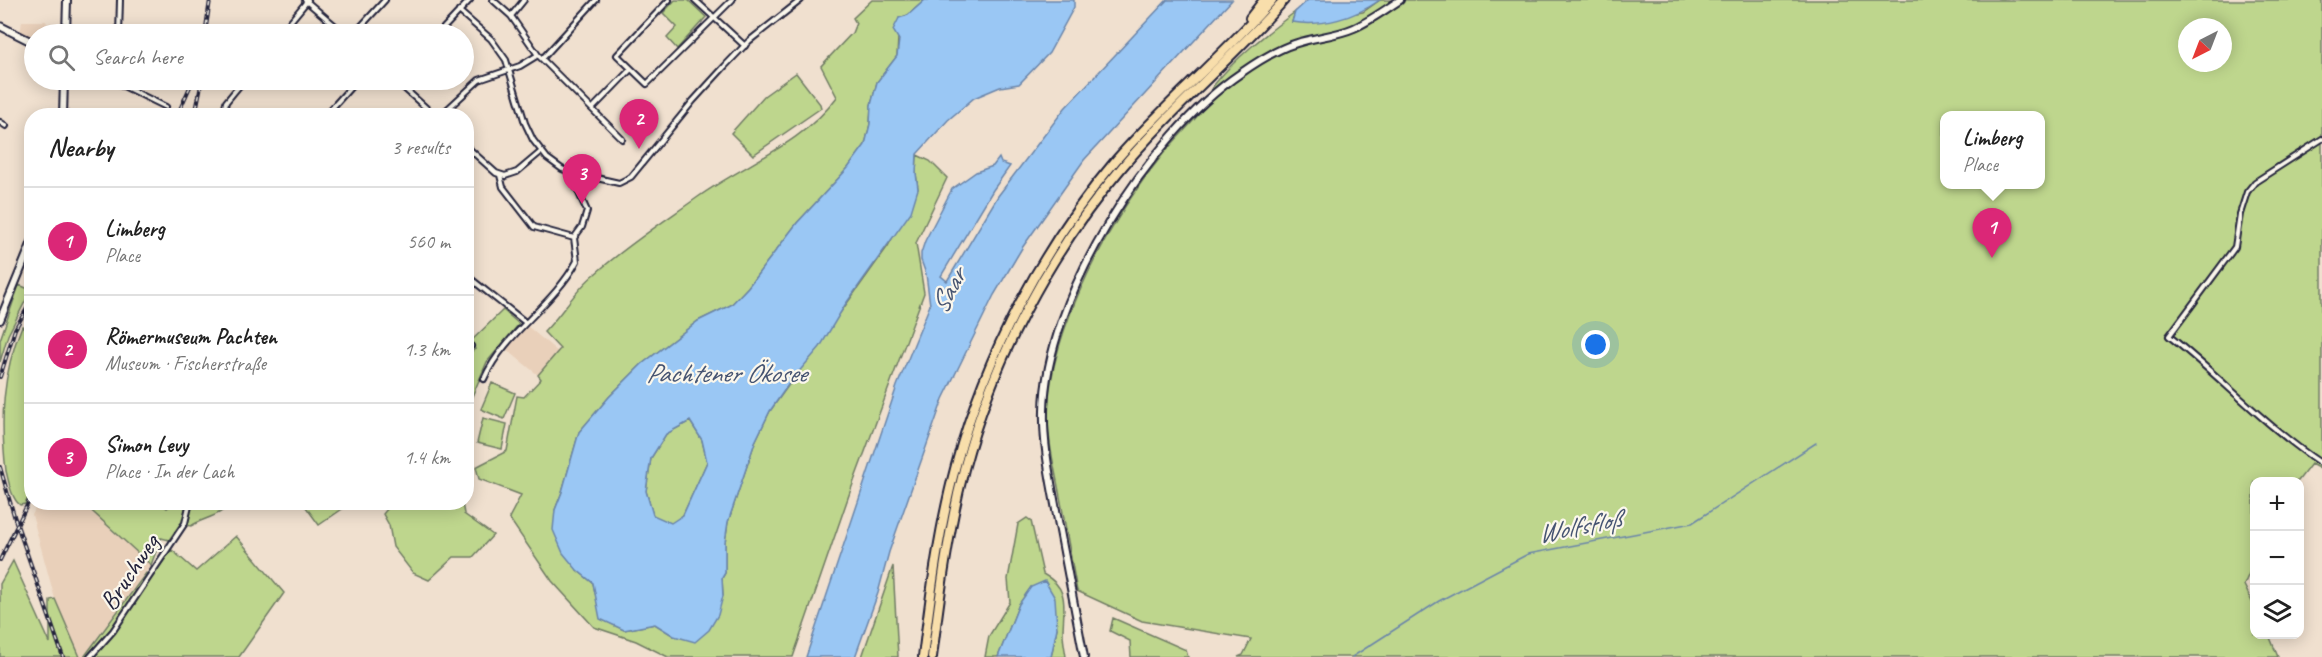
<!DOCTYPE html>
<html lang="en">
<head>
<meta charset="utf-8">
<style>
  :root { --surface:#fff; --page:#f6f6f6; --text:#222; --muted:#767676; --line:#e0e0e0; --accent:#db2777 }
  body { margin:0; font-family:Caveat,sans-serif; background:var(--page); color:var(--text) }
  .controls { position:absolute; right:18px; bottom:18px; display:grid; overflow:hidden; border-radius:12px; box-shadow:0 3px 15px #0003 }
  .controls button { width:54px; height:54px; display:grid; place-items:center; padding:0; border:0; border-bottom:2px solid var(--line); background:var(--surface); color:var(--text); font:30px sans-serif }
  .compass { position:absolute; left:2178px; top:18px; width:54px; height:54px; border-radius:50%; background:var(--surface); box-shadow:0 3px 15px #0003; rotate:222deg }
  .you { position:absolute; left:1596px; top:345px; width:21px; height:21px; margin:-15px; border:4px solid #fff; border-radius:50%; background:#1a73e8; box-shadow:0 0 0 9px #1a73e833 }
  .badge { display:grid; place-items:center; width:39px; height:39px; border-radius:50%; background:var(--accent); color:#fff; font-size:20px; font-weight:700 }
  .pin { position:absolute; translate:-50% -50px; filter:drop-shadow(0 2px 3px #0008) }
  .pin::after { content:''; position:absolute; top:32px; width:21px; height:18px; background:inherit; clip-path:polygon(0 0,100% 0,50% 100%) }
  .popup { position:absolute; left:1940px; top:111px; width:105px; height:78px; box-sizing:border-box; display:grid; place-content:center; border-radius:12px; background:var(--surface); filter:drop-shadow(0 2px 4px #0005); font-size:20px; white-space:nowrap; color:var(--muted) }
  .popup b { font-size:22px; color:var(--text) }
  .popup::after { content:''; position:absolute; left:50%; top:100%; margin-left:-12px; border:12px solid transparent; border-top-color:var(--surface) }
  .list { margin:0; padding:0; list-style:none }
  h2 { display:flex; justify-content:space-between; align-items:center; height:78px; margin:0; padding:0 24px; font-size:26px }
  h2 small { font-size:20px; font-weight:400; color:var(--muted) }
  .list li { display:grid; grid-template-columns:39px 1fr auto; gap:18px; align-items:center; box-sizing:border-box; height:108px; padding:0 24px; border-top:2px solid var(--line) }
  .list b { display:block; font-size:22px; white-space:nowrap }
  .list p { margin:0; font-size:20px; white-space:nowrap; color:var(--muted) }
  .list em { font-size:20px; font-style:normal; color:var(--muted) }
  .icon { flex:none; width:33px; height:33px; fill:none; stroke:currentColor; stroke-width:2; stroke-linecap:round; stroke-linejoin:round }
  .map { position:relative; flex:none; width:2322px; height:657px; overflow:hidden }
  .search { position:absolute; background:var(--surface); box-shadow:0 3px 15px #0003; left:24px; top:24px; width:450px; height:66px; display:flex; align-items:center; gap:15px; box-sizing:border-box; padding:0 21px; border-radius:33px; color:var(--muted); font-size:22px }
  .panel { position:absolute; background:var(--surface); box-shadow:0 3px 15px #0003; left:24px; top:108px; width:450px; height:402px; border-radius:24px }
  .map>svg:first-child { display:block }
  .built { fill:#e9d0ba }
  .green { fill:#bed68d; stroke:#707c64; stroke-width:1.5; fill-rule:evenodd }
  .water { fill:#9ac7f4; stroke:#6a85aa; stroke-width:1.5; fill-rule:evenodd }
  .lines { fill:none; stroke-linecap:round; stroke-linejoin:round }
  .stream { stroke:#6a85aa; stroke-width:1.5 }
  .street-casing { stroke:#22223b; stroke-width:8 }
  .secondary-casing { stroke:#22223b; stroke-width:10 }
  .highway-casing { stroke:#22223b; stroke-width:12 }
  .street { stroke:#fbf7ec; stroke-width:4 }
  .secondary { stroke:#fbf7ec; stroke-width:6 }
  .highway { stroke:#f8deab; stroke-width:8 }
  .rail-casing { stroke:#22223b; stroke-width:4 }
  .rail { stroke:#fbf7ec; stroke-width:1.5; stroke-dasharray:4.5; stroke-linecap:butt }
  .labels { text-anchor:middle; stroke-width:4.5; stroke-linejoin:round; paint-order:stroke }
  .street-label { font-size:26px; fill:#22223b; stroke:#fbf7ec }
  .water-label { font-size:27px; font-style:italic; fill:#465472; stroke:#fbf7ec }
</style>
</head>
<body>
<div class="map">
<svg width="2322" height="657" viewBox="0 0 2322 657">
  <rect width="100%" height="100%" fill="#f0e0cf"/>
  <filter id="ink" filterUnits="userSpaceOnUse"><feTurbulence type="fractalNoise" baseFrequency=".0167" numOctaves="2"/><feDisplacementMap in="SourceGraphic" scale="12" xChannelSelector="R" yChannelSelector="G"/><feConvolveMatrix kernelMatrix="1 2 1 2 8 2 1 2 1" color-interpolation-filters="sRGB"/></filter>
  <g filter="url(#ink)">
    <!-- built -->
    <path class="built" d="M22,21H46L47,25L61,27V34H34V40L20,34Z
      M526,325L558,352L538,375L506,349Z
      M38,503H82L151,565L84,657H80L55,599L32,515Z"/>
    <!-- green -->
    <path class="green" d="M675,0H688L706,17L677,49L667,38L677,27L663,13Z
      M872,0H925L908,15L899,18L897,56L877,82L871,105L870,124L865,145L848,168L797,223L748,287L731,305L698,321L642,364L609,397L579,432L562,492L555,510L577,570L593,583L601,619L624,630L655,624L674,636L723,596L722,578L725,573V542L728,522L755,442L770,411L888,246L918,189L916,173L917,155L930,161L947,178L916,243L924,293L850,492L793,657H668L636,641L594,627L552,581L509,518L521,495L479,479L476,467L507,451L517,396L524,397L541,379L538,375L560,349L544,332C562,314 575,290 595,274C626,246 663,222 698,197C744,164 803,144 837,97L821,66L852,33L856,23L853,18Z
      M1380,0H2322V470L2311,464L2298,481L2254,482V562L2244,585L2254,606V634L2269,635L2278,657H1238L1243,655L1251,639L1142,621L1077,591C1071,559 1066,528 1060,497C1055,469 1047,440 1048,411C1051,327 1111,218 1163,154C1175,140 1188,127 1200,113C1206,105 1207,93 1214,85C1235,58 1267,33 1295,12L1292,22L1363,12ZM2187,27H2223V63H2187ZM1944,116H2040V184H1944Z
      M796,73L820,104L821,108L753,155L731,133L764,96Z
      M19,285L31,290L8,335L0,362V340Z
      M503,310L519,324L487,362L470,401L467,399V355L475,349L470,342Z
      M22,326L31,330L32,490L25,504L20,505C11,498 9,482 6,471C0,420 2,374 22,326Z
      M492,383L515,393L504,419L481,409Z
      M483,418L507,424L502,449L477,443Z
      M690,421L702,440L707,462L683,515L672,524L653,516L646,491L651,458L666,434Z
      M83,503H160L167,508L174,503H229C223,516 202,518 191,526L180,524L169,540L161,538L151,565Z
      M303,503H346L348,505L319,525Z
      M392,503H462L464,514L493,535L473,557H454L429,580L413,573L393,547L389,525L383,514Z
      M1027,518L1031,521L1043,574C1071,589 1063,607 1063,633C1063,641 1065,649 1066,657H1051L1057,628L1031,587L1019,604L998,657H985L989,636L1010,602L1008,579L1018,524Z
      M236,536L284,593L239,657H84L146,573L153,575L172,550L196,571Z
      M13,561L50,643V600L55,599L80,657H0V584Z
      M893,566L898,657H862Z
      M1113,618L1186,650L1188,657H1131L1130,641L1110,631Z"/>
    <!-- water -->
    <path class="water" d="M925,0H1074V7L1049,53L1019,84L1000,87L974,98L948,120L917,154L916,173L918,189L911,212L845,305L820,347L790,382L770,411L755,442L728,522L725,542V573L722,578L723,596L718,615L709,630L695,642L674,636L655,624L624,630L600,619L593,583L577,570L563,553L553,530L555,510L562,492L579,432L609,397L642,364L698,321L731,305L748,287L797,223L848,168L865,145L870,124L871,105L877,82L897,56L899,40L893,30L899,18L908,15ZM690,421L702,440L707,462L683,515L671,523L653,515L646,491L651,458L666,434Z
      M1167,0H1232L1084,160L1022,248L994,295L943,399L889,552L878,593L855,657H806L897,386L930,305L926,274L921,260V253L925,241L952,189L976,172L993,166L999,158L1001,163L1010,166L993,190L941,276L947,281L998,196L1065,108Z
      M1308,0H1380C1354,18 1323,27 1292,22L1295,12Z
      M1045,581L1055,598L1057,628L1051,657H998L1019,604L1031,587Z"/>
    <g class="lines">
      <!-- stream -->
      <path class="stream" d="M1352,657L1439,601L1528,554L1692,523L1816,443"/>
      <defs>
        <path id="street" d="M305,0L345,34
          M493,0L511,16L538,55L622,139
          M669,0L617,55L647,84L732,0
          M695,0L745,46
          M459,11L491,39L506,60L525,123L533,140L547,158L562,169L570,172L619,183L631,177L693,101L725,66L749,41L801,0
          M511,16L524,0
          M119,34L120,0
          M280,34L308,0
          M354,34L385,0
          M438,34L470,0
          M542,59L596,0
          M111,80L166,107
          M395,80L435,116
          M592,109L631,69
          M223,116L226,102L244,80
          M325,116L357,80
          M440,116L479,80L520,66L538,55
          M0,122L6,126
          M2322,139L2255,182L2247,192L2240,214L2235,247L2169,336C2221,377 2266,427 2322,464
          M466,146L496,173L505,176L517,172L542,151
          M500,175L503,187L534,227L574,238
          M466,275L525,322
          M466,350L471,346
          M484,379C505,332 553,306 577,261L574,238L582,227L587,211L570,173
          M90,657L113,631L185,523L190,502"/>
        <path id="secondary" d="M0,26L34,43
          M66,34L67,0
          M63,116L64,80
          M0,320L32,242
          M1084,657C1075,608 1065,559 1056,510C1050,477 1043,445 1044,411C1045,299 1149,135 1241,73C1258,61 1277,49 1297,43C1315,37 1336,36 1354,28C1370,21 1385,10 1400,0"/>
        <path id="highway" d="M1250,18L1264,0
          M923,657C931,592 939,528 956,465C986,354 1042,247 1117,159C1166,103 1223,56 1272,0
          M932,657C940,594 948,531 964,469C993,359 1049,253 1123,166C1173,107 1233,58 1284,0"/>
      </defs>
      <!-- street casing -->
      <use href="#street" class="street-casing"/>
      <!-- secondary casing -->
      <use href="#secondary" class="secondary-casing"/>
      <!-- highway casing -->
      <use href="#highway" class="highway-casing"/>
      <!-- street -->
      <use href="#street" class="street"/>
      <!-- secondary -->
      <use href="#secondary" class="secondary"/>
      <!-- highway -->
      <use href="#highway" class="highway"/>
      <defs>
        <path id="rail" d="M205,34L210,0
          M177,116L193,80
          M195,116L202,80
          M0,377L15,329L32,300
          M0,467L15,519L63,657
          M0,560L32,495"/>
      </defs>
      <!-- rail casing -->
      <use href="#rail" class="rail-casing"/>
      <!-- rail -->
      <use href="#rail" class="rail"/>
    </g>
  </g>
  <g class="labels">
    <!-- street labels -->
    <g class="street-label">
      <text transform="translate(129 572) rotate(-56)" y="9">Bruchweg</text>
    </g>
    <!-- water labels -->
    <g class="water-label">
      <text transform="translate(948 291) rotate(-62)" y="9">Saar</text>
      <text x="726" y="382">Pachtener Ökosee</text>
      <text transform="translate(1579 526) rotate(-11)" y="9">Wolfsfloß</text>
    </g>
  </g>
</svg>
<div class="controls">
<button>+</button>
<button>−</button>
<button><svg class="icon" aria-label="layers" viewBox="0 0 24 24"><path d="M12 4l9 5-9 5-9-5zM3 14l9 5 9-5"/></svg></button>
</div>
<svg class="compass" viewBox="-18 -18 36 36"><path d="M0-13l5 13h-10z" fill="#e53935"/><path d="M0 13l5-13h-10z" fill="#767676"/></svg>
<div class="you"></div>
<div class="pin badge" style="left:1992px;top:258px">1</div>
<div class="popup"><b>Limberg</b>Place</div>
<div class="pin badge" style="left:639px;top:149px">2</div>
<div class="pin badge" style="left:582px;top:204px">3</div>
<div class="search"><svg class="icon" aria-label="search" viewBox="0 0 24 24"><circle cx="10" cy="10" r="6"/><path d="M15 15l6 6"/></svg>Search here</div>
<section class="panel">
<h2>Nearby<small>3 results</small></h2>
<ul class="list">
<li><span class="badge">1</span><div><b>Limberg</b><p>Place</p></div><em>560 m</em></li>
<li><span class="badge">2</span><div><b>Römermuseum Pachten</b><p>Museum · Fischerstraße</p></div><em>1.3 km</em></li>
<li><span class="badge">3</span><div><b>Simon Levy</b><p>Place · In der Lach</p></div><em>1.4 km</em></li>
</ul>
</section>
</div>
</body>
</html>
